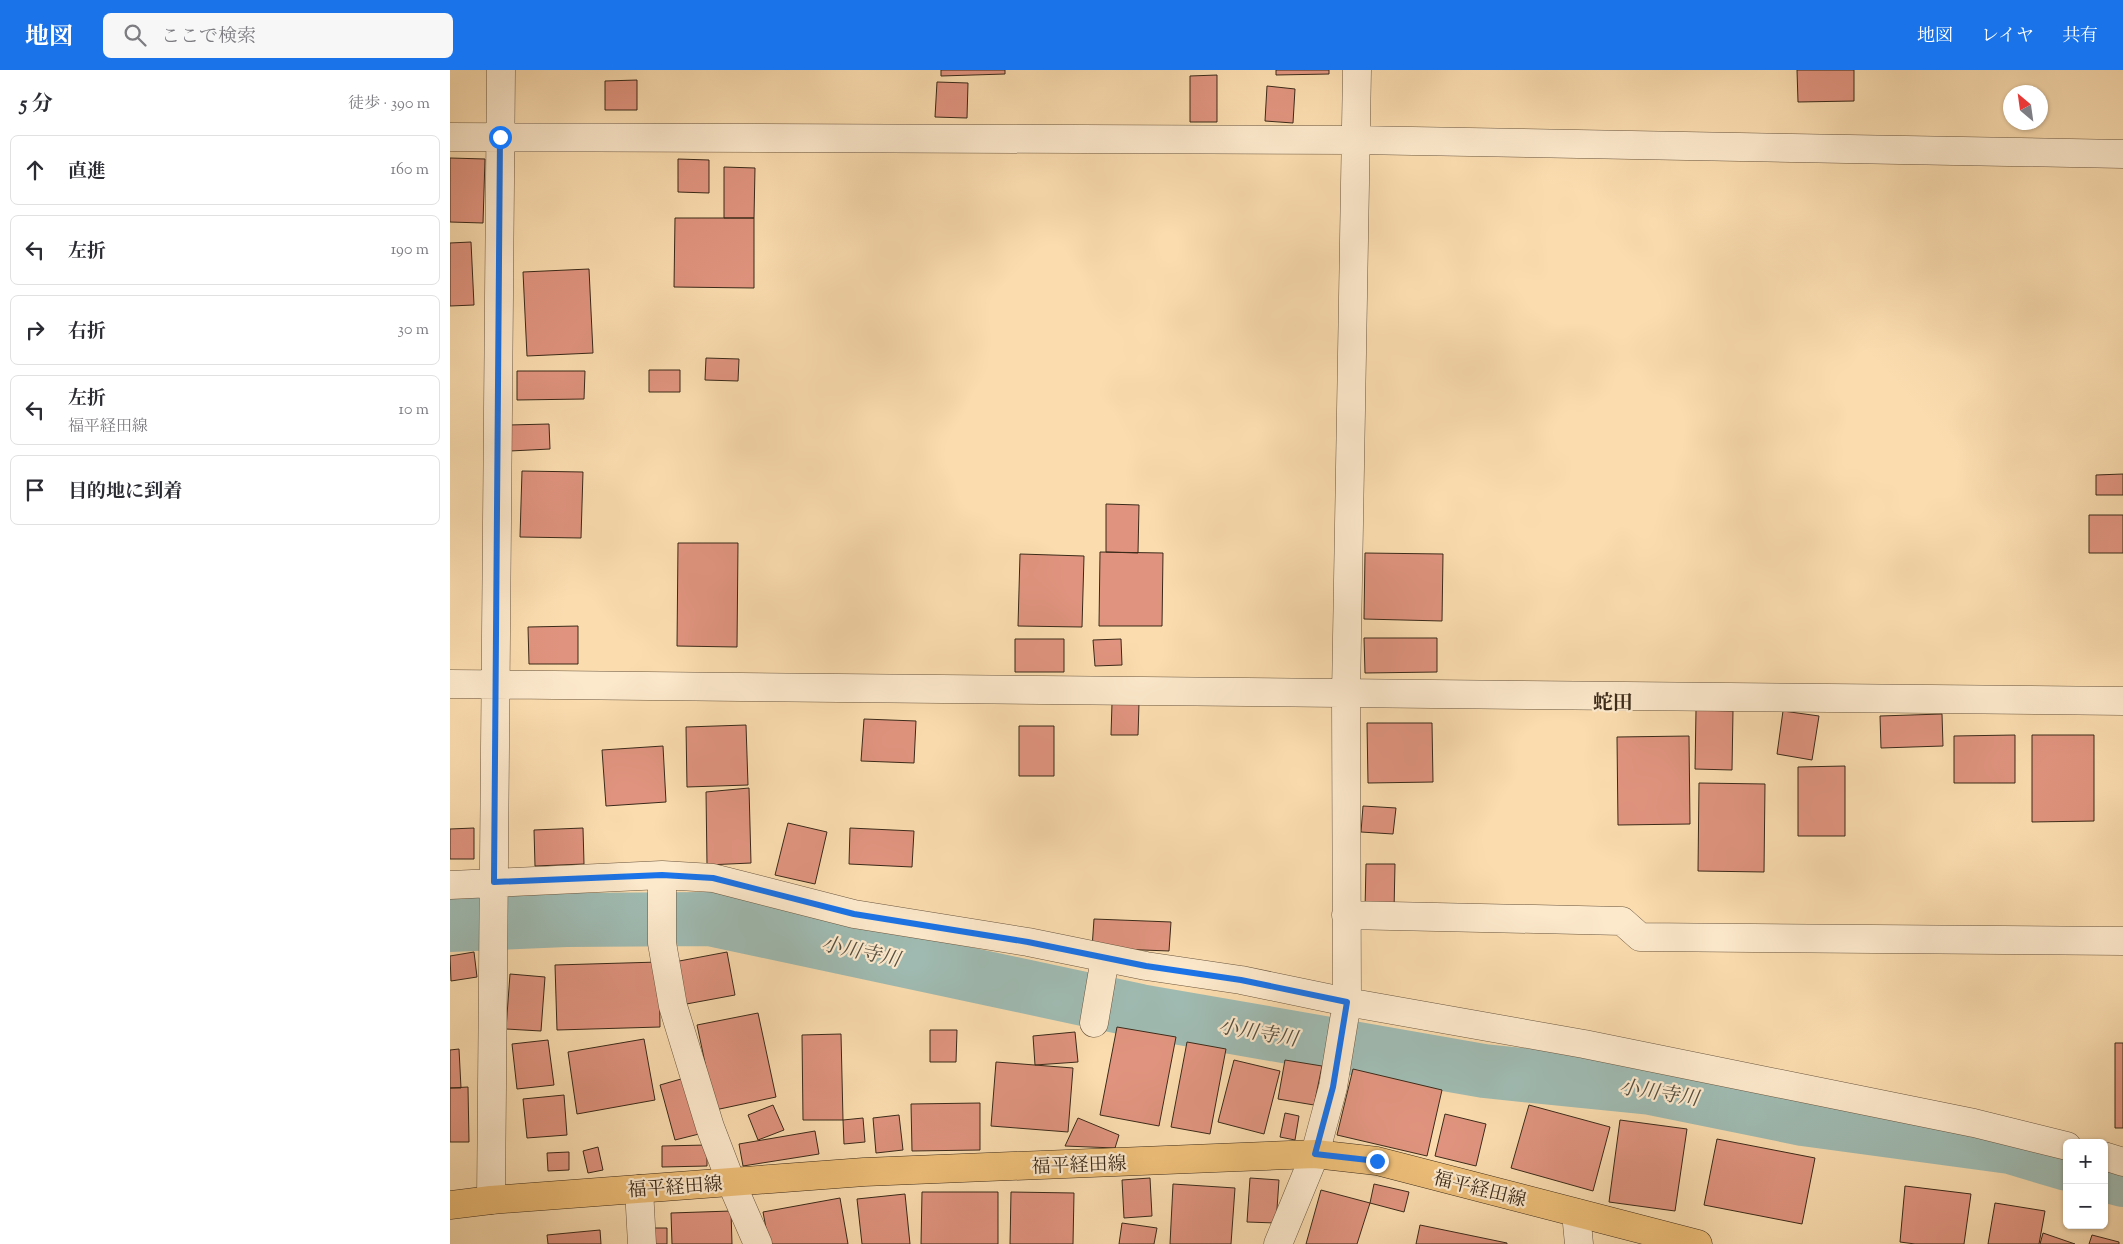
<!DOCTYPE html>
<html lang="ja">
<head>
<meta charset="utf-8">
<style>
  :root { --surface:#fff; --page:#f7f7f7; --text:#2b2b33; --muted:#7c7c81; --line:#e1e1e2; --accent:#1a73e8 }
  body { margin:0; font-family:"Sorts Mill Goudy","Noto Serif JP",serif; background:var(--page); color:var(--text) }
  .controls { position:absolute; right:15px; bottom:15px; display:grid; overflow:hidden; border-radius:8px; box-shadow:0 1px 4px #0004 }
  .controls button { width:45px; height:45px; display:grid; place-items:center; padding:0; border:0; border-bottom:1px solid var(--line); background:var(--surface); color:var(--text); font:25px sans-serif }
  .compass { position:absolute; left:1553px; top:15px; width:45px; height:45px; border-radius:50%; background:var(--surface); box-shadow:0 1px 4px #0004; rotate:331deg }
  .stop { position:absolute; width:15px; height:15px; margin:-11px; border:4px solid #1a73e8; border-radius:50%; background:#fff }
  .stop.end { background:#1a73e8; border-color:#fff; box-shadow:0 1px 5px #0008 }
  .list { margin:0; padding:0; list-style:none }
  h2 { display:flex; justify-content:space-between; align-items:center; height:65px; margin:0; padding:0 20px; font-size:21px }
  h2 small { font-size:16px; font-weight:400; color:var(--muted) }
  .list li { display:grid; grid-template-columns:32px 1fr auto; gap:15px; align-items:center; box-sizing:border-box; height:70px; margin:0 10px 10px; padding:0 10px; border:1px solid var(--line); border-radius:8px }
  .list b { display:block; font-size:19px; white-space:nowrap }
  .list p { margin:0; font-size:16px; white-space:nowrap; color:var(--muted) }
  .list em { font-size:16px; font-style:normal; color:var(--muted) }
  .icon { flex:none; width:28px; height:28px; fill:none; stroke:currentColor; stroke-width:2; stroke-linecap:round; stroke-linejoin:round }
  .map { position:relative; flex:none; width:1673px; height:1174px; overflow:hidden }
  header { display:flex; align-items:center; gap:30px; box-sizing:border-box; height:70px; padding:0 25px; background:var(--accent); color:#fff }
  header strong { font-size:24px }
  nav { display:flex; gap:28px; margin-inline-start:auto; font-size:18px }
  .search { width:350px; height:45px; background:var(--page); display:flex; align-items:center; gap:12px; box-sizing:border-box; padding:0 18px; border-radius:8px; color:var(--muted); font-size:19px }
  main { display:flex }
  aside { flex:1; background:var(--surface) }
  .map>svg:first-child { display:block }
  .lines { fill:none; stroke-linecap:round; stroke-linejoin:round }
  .river { stroke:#9fbab1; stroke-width:54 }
  .building { fill:#e0947f; stroke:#3b2a19 }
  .minor-casing { stroke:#6b563e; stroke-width:29 }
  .major-casing { stroke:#3b2a19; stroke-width:29 }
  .minor { stroke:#fce8cb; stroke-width:28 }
  .major { stroke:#edbe78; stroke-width:28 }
  .route { stroke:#1a73e8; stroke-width:6 }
  .labels { text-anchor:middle; stroke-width:4.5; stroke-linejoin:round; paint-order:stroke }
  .street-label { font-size:19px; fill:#3b2a19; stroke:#fce8cb }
  .neighbourhood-label { font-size:20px; font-weight:bold; fill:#3b2a19; stroke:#fce8cb }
  .water-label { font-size:20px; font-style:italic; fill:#544e3f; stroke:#fce8cb }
</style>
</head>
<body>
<header>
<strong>地図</strong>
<div class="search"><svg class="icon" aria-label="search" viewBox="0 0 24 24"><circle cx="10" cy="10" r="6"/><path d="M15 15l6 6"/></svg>ここで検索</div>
<nav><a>地図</a><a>レイヤ</a><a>共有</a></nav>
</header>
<main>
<aside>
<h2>5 分<small>徒歩 · 390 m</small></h2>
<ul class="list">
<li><svg class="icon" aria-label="ahead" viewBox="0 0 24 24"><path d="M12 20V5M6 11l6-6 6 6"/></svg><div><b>直進</b></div><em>160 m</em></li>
<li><svg class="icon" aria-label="left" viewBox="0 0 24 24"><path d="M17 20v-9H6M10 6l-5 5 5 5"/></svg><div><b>左折</b></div><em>190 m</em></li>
<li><svg class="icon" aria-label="right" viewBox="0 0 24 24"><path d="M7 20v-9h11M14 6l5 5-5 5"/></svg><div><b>右折</b></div><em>30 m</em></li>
<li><svg class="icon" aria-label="left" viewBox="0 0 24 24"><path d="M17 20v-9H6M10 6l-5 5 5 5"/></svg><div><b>左折</b><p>福平経田線</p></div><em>10 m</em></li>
<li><svg class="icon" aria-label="arrive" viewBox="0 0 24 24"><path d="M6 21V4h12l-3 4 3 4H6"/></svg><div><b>目的地に到着</b></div></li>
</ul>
</aside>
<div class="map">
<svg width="1673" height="1174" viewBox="0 0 1673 1174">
  <rect width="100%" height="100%" fill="#fadcaf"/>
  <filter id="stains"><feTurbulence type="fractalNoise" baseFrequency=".004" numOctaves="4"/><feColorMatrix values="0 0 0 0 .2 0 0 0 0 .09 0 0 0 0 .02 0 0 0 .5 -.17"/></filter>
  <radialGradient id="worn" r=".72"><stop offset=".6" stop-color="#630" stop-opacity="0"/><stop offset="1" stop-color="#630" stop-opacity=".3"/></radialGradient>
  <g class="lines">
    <!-- river -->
    <path class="river" d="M0,855L116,850L260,849L690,941L1034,1001L1201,1018L1353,1049L1560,1077L1617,1094
      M1654,1105L1673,1110"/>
  </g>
  <!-- building -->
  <path class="building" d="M491,0H555V4L491,6Z
    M826,0H879V4L826,5Z
    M1347,0H1404V31L1348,32Z
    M767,5V52H740V6Z
    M187,10V40H155V11Z
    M487,12L518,13L517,48L485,47Z
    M817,16L845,19L843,53L815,51Z
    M0,88L35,89L33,153L0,152Z
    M228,89L259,90V123L228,122Z
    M274,97L305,98L304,148H274Z
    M225,148H304V218L224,217Z
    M21,172L24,235L0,236V173Z
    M139,199L143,283L77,286L73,202Z
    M256,288L289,289L288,311L255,310Z
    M199,300H230V322H199Z
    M67,301H135L134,329L67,330Z
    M99,354L100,379L60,381L59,355Z
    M72,401L133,402L131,468L70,467Z
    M1673,404V425H1646V405Z
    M656,434L689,435L688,483L656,482Z
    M1639,445H1673V483H1639Z
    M228,473H288L287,577L227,576Z
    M650,482L713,483L712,556H649Z
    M915,483L993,484L992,551L914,549Z
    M570,484L634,486L632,557L568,556Z
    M128,556V594H79L78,557Z
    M914,568H987V602L915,603Z
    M565,569H614V602H565Z
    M671,569L672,595L645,596L643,570Z
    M662,633H689L688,665H661Z
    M1246,640L1283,641L1282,700L1245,699Z
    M1333,641L1369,646L1362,690L1327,684Z
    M1492,644L1493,676L1431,678L1430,646Z
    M414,649L466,651L464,693L411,691Z
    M917,653H982L983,712L918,713Z
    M296,655L298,715L237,717L236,657Z
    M569,656H604V706H569Z
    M1565,665V713H1504V666Z
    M1582,665H1644V751L1582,752Z
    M1239,666L1240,754L1168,755L1167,667Z
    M213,676L216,732L156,736L152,680Z
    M1395,696V766H1348V697Z
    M1249,713L1315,714L1314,802L1248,801Z
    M299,718L301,793L257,795L256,722Z
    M913,736L946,738L943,764L911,762Z
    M338,753L377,762L365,814L325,805Z
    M24,758V789H0V759Z
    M133,758L134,794L85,796L84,760Z
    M400,758L464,761L462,797L399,794Z
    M916,794H945L944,841L915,840Z
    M644,849L721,852L719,881L642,878Z
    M24,882L27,907L1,911L0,886Z
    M277,882L285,925L231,935L224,892Z
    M209,892L210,957L107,960L105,895Z
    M60,904L95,907L91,961L56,959Z
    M308,943L326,1027L265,1040L247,955Z
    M667,957L726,967L709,1056L650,1045Z
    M480,960H507L506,992H480Z
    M625,962L628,992L585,995L583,966Z
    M391,964L393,1050H353L352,965Z
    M194,969L205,1030L127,1044L118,982Z
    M98,970L104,1015L67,1019L62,974Z
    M737,972L776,979L760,1064L721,1057Z
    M1665,973H1673V1058H1665Z
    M9,979L11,1018H0V980Z
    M784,990L830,1001L814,1064L768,1052Z
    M835,990L872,996L864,1035L828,1029Z
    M546,992L623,998L618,1062L541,1056Z
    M903,999L992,1020L977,1086L887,1065Z
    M238,1007L253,1063L225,1070L210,1015Z
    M18,1017L19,1072H0V1018Z
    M114,1025L117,1065L77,1068L73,1029Z
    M530,1033V1080L462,1081L461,1034Z
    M323,1035L334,1060L308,1070L298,1045Z
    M1079,1035L1160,1057L1143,1121L1061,1098Z
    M835,1043L849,1046L845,1070L830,1067Z
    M995,1044L1036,1054L1026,1096L985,1086Z
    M449,1045L453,1080L426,1083L423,1048Z
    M413,1048L415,1072L394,1074L393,1050Z
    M628,1048L669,1065L665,1078L615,1076Z
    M1170,1050L1237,1059L1225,1141L1159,1132Z
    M365,1061L369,1084L293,1096L289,1074Z
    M1267,1069L1365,1088L1352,1154L1254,1135Z
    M257,1075V1096L212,1097V1076Z
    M148,1077L153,1100L138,1103L133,1081Z
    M119,1082V1100L98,1101L97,1083Z
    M700,1108L702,1146L674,1148L672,1110Z
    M800,1108L829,1110L826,1153L797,1152Z
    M723,1114L785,1118L781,1174H720Z
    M924,1114L959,1122L954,1142L920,1133Z
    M1455,1116L1521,1124L1514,1174H1465L1450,1172Z
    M871,1120L920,1133L907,1174H856Z
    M472,1122H548V1174H471Z
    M561,1122L624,1123L623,1174H560Z
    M455,1124L460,1174H412L407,1129Z
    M390,1128L398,1174H319L313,1142Z
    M1545,1133L1595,1141L1589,1174H1538Z
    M281,1141L282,1174H222L221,1143Z
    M672,1153L707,1158L704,1174H669Z
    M970,1155L1057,1173V1174H966Z
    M201,1158H217V1174H201Z
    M150,1160L151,1174H98L97,1165Z
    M1593,1163L1625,1174H1590Z
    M1642,1165L1669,1172V1174H1639Z"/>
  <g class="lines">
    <defs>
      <path id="minor" d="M0,67L906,70L1673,84
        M0,614L1673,631
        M212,805V873L223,936L260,1057L281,1112L308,1174
        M0,815L212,805L263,808L404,844L578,872L696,896L791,910L897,932L1134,974L1524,1053L1617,1076
        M896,845L1172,851L1190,867L1673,871
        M644,953L655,888
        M1654,1086L1673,1092
        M189,1119L192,1174
        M41,1130L51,0
        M1126,1143L1129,1174
        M828,1174L865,1084L883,1017L897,932L896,624L907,0"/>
      <path id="major" d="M0,1135L41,1130L414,1102L865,1084L927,1091L1248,1174"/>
    </defs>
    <!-- minor casing -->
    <use href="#minor" class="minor-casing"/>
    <!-- major casing -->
    <use href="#major" class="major-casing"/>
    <!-- minor -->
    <use href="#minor" class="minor"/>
    <!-- major -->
    <use href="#major" class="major"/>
  </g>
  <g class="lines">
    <!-- route -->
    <path class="route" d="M50,67L44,812L212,805L263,808L404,844L578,872L696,896L791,910L897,932L883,1017L865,1084L927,1091"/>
  </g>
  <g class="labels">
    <!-- street labels -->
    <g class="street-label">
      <text transform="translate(629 1094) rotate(-2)" y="7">福平経田線</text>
      <text transform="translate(225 1116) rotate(-4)" y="7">福平経田線</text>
      <text transform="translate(1030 1118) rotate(14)" y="7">福平経田線</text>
    </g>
    <!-- neighbourhood labels -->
    <g class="neighbourhood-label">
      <text x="1163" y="639">蛇田</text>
    </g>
    <!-- water labels -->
    <g class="water-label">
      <text transform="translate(411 881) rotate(12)" y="7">小川寺川</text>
      <text transform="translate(808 962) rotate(10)" y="7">小川寺川</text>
      <text transform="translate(1209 1022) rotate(9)" y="7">小川寺川</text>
    </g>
  </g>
  <rect width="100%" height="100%" filter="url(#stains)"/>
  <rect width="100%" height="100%" fill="url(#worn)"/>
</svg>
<div class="controls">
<button>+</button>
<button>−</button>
</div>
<svg class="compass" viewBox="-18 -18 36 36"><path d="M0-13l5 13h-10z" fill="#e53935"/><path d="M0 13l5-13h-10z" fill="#7c7c81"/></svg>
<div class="stop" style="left:50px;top:67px"></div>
<div class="stop end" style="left:927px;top:1091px"></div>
</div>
</main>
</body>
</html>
